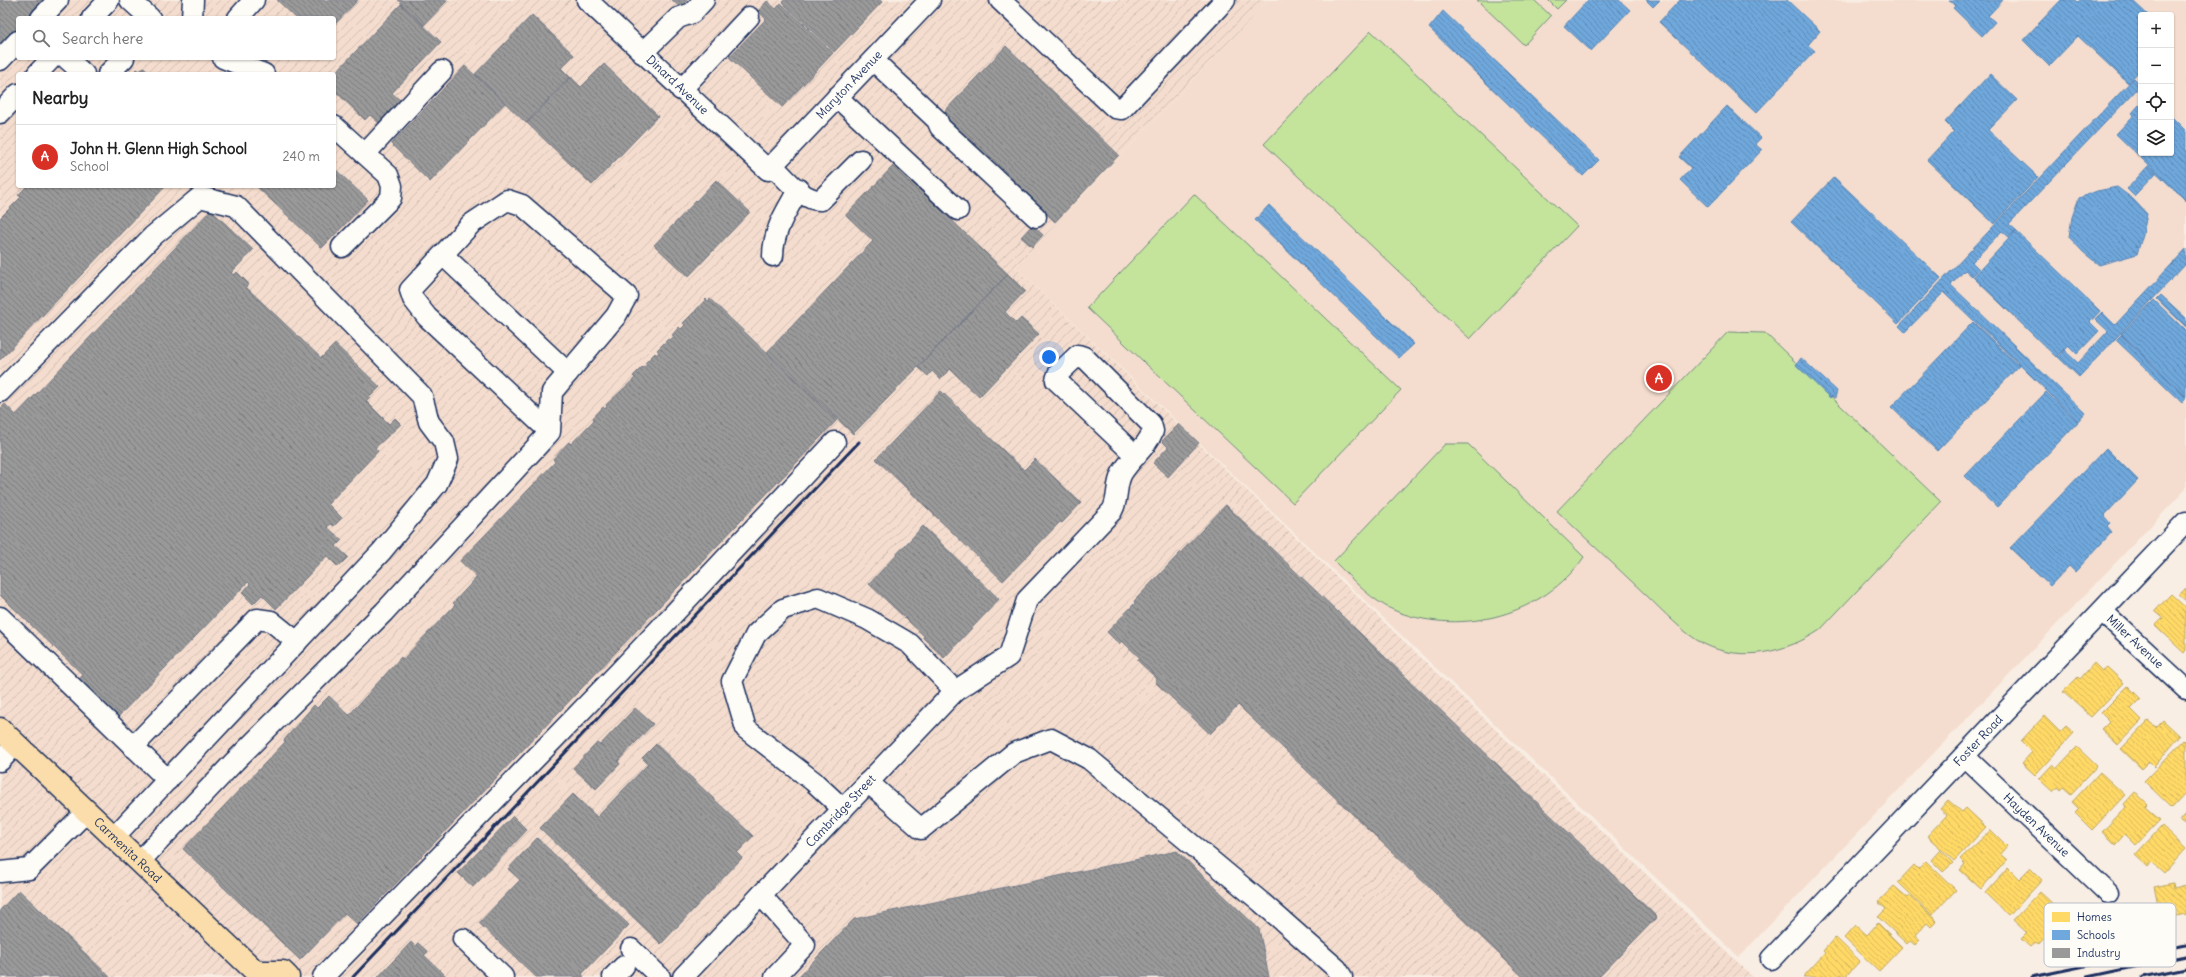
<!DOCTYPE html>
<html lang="en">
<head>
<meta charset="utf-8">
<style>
  :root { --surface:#fff; --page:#f6f6f6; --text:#222; --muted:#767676; --line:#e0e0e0; --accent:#d93025 }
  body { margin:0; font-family:Delius,sans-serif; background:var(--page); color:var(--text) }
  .controls { position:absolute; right:12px; top:12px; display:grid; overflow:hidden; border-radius:4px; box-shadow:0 1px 3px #0004 }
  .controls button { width:36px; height:36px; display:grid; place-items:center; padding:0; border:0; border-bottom:1px solid var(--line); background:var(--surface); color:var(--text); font:20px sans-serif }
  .you { position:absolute; left:1049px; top:357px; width:14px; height:14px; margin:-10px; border:3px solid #fff; border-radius:50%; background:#1a73e8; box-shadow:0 0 0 6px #1a73e833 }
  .badge { display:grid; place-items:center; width:26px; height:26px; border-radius:50%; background:var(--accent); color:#fff; font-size:13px; font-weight:700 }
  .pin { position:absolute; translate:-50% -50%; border:2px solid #fff; box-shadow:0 1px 4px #0006 }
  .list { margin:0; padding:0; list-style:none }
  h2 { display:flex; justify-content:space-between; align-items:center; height:52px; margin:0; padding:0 16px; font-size:17px }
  h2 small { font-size:13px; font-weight:400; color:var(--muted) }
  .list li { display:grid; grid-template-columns:26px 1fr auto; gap:12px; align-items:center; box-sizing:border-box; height:64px; padding:0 16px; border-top:1px solid var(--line) }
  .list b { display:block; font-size:15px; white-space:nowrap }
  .list p { margin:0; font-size:13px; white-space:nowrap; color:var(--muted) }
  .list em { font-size:13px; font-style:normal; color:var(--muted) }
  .icon { flex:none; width:22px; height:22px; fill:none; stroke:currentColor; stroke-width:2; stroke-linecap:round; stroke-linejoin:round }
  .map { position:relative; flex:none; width:2186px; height:977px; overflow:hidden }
  .search { position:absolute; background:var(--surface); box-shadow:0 1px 3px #0004; left:16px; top:16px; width:320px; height:44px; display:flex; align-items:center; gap:10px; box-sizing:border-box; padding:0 14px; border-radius:4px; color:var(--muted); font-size:15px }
  .panel { position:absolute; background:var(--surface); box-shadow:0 1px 3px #0004; left:16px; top:72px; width:320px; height:116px; border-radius:4px }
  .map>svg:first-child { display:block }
  .built { fill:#f4ddce; fill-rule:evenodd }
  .industrial { fill:url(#industrial-furrows); fill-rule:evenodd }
  .park { fill:#c4e49c; stroke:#708a7d }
  .homes { fill:url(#homes-back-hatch); stroke:#bba664 }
  .schools { fill:url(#schools-back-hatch); stroke:#5684b6 }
  .industry { fill:url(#industry-back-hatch); stroke:#737987 }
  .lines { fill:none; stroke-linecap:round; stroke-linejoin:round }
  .minor-casing { stroke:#1b2f5e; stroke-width:23 }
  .major-casing { stroke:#1b2f5e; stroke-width:25 }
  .minor { stroke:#fdfcf7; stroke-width:20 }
  .major { stroke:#faddab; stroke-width:22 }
  .rail { stroke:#1b2f5e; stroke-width:3 }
  .labels { text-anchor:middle; stroke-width:4; stroke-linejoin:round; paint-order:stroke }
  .street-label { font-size:12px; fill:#1b2f5e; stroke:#fdfcf7 }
  .key { fill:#fdfcf7; stroke:#b9bec9; stroke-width:1 }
  .key-label { font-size:11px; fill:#1b2f5e }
</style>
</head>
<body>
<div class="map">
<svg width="2186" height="977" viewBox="0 0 2186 977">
  <defs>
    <pattern id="industrial-furrows" width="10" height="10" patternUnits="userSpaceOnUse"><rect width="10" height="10" fill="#f4ddce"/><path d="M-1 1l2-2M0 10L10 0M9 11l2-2" fill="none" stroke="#d1beb3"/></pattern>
    <pattern id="homes-back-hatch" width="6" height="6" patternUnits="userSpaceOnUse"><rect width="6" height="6" fill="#ffd966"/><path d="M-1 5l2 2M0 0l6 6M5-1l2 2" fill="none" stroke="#dabb5b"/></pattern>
    <pattern id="schools-back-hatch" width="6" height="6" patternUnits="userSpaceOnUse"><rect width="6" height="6" fill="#6fa8dc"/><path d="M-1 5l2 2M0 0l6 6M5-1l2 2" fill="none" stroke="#5a89b6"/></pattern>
    <pattern id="industry-back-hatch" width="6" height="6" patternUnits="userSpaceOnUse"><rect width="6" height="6" fill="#999"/><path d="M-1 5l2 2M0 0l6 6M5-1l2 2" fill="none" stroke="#7c7d80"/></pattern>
  </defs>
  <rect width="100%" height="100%" fill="#f9eee4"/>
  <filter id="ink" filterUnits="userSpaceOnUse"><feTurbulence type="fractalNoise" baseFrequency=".025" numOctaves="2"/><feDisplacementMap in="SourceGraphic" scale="8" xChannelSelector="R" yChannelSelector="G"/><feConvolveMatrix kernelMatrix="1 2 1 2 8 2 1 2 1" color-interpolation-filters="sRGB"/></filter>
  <g filter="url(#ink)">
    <!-- built -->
    <path class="built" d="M1269,0L2186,1V489L1739,957L1015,267ZM2141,15H2171V153H2141Z"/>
    <!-- industrial -->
    <path class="industrial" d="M0,0H1269L1015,267L1753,977H0ZM18,18H334V58H18ZM18,74H334V186H18Z"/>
    <!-- park -->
    <path class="park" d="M1477,0H1534L1551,16L1524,45Z
      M1548,0H1566L1557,9Z
      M1371,31L1577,226L1470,339L1264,144Z
      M1194,194L1401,390L1293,503L1087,308Z
      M1728,332L1765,333L1941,502L1820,630C1787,652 1742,663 1704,644C1685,635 1662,610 1646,595C1616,567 1587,539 1557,511Z
      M1445,444H1468L1584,557C1544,615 1463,636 1398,612C1372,602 1353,580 1334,561Z"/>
    <!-- homes -->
    <path class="homes" d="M2186,588V601L2179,595Z
      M2171,594L2186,608V650L2184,653L2155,626L2163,618L2155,611Z
      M2094,663L2102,671L2107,667L2124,683L2091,717L2063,692L2078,677L2080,679Z
      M2128,686L2141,699L2131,709L2142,720L2118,745L2101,729L2109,721L2101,713Z
      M2044,716L2060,732L2066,726L2074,733L2035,775L2022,763L2032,752L2021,741Z
      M2163,720L2180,736L2154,767L2149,762L2142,769L2121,749L2148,721L2156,727Z
      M2184,740L2186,742V793L2172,808L2144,781Z
      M2077,747L2097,766L2071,794L2063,787L2060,790L2057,787L2053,792L2039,779L2052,765L2056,769Z
      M2100,772L2125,795L2092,830L2075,813L2079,809L2072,802Z
      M2135,792L2148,804L2145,807L2160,820L2136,845L2125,834L2115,845L2102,832L2126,807L2124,804Z
      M1948,800L1962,812L1966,808L1986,827L1954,861L1927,836L1947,815L1940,809Z
      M2186,814V825L2180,821Z
      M2162,826L2186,849L2164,873L2152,862L2148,867L2135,855Z
      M1991,830L2007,846L2000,854L2007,860L1981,889L1960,870L1965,864L1960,859Z
      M1940,850L1953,863L1943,872L1931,860Z
      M1926,861L1956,890L1932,915L1898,882L1914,865L1918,869Z
      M2008,868L2019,879L2030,868L2042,880L2009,916L1985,893Z
      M2173,883L2174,888L2186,885V914L2171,917L2169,907L2159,909L2154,887Z
      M1894,886L1908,898L1910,896L1937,921L1931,927L1927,923L1916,935L1920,940L1915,945L1910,941L1907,944L1878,917L1886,909L1878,902Z
      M2040,892L2053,904L2049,909L2060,920L2038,944L2036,942L2030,947L2021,939L2027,933L2013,920Z
      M1878,923L1902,947L1879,971L1844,938L1856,925L1867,935Z
      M1835,937L1860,961L1845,977L1841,974L1839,977H1803L1825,953L1823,951Z"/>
    <!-- schools -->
    <path class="schools" d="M1588,0H1619L1630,10L1591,51L1564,26Z
      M1646,0H1660L1653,7Z
      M1680,0H1787L1820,31L1808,45L1815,51L1756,113L1659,22Z
      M1949,0H2003L1988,16L1995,22L1982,36L1953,8L1955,6Z
      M2061,0H2076L2078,2L2080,0H2132L2148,15H2141V69L2128,83L2078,36L2049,66L2023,40Z
      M1443,11L1599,160L1583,176L1429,28Z
      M1990,74L2017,100L1988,130L2038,177L1994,224L1927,160L1954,131L1945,122Z
      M2134,78L2141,85L2009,224L2016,230L2009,237L2002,231L1972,262L1979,269L1972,276L1965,270L1951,285L2085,413L2078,421L1944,292L1905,332L1899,326Z
      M2139,105L2141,107V153H2171V116L2186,131V201L2116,134L2134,115L2132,113Z
      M1727,106L1761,138L1755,144L1762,150L1708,207L1680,180L1691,168L1679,157Z
      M2148,166L2156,173L2134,196L2127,189Z
      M1834,177L1941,278L1898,324L1791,222Z
      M2117,187L2133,199L2147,214L2143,234L2137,254L2099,265L2083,252L2069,237L2072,217L2079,198L2097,191Z
      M1269,205L1414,344L1399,358L1255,220Z
      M2016,231L2100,311L2090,322L2099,331L2077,354L2068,345L2056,357L1973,277Z
      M2186,249V264L2079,377L2058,357L2064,350L2078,363L2108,331L2095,319L2102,312L2115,325Z
      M2161,295L2186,318V327L2157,299Z
      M2154,300L2186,331V396L2121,334Z
      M1973,322L2019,366L1937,451L1891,407Z
      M2121,335L2186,397L2182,403L2116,340Z
      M1801,358L1837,391L1835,398L1832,396L1830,398L1796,365Z
      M2046,392L2078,422L1997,507L1965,476Z
      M2106,448L2138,480L2104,516L2110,523L2107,526L2112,532L2075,572L2069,566L2050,586L2010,548Z"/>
    <!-- industry -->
    <path class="industry" d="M0,0H45L28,18H18V28L0,47Z
      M277,0H358L334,25V18H296Z
      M398,0H448L424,25Z
      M672,0H687L680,7Z
      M784,0H880L882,2L834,52L782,2Z
      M767,1L776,9L781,3L833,53L782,107L729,57L766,19L758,11Z
      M401,4L441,42L392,93L401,101L380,124L370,115L365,120L334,90V74Z
      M532,15L574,55L561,68L570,77L526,123L475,74Z
      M1006,46L1119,155L1055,222L942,114Z
      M604,64L658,116L592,185L527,123L571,77L581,87Z
      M465,66L505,103L430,182L391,144Z
      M144,67L150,74H132L137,69L140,71Z
      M894,165L1008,274L853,434L767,352L873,241L846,215Z
      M334,168L368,200L322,248L256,186H334Z
      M716,180L750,212L688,277L654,245Z
      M27,186H166L0,360V218L21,197L18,195Z
      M211,210L253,250L231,273L234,275L237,272L249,284L246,287L321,358L335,344L380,387L366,401L389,424L395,418L401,424L375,448L378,451L328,504L342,518L334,526L331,524L327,527L342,540L336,546L348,557L338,567L327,556L276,609L262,595L253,604L242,593L250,584L248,582L116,719L77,681L83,675L0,595V409L5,404L16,415Z
      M1032,225L1043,235L1032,247L1021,237Z
      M1008,274L1025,291L1005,312L1016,323L1021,318L1039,334L979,397L950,369L940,379L932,371L928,376L918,367Z
      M706,299L708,301L710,299L837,420L357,924L345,913L300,960L183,849L285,742L284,740L314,705L317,708L329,696L349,715L401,657L403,659L455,605L453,603L477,577L460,561L555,462L553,459L569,442L571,444L594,420L593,418L603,407L605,409L607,406L606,405L635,378L633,376L642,367L643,368L647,365L645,363L655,353L657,355L659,352L657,350L668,339L670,340L674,336L672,335L679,327L681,329L685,325L683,323L694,312H697L695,311Z
      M941,391L1024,470L1035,459L1081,503L1062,523L1060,522L1003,581L876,459Z
      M1179,424L1199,443L1168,477L1153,463L1168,447L1162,441Z
      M1226,505L1657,917L1599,977H1523L1238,705L1210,734L1155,682L1157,679L1137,660L1140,658L1122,641L1119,644L1107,632L1135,603L1134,601Z
      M923,526L999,599L944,658L923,638L924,636L869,584Z
      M635,708L653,724L618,761L620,764L596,789L573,768L597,743L600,745Z
      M656,744L753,836L737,853L742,858L661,944L540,828L573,794L597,817L648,764L642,758Z
      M513,816L527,830L473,887L458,873Z
      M537,838L629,925L582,974L584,977H536L479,923L520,880L508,869Z
      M1177,851L1259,929L1269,977H798L854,919Z
      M19,890L110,977H0V910Z
      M411,942L415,946L418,943L428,952L424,955L445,975L443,977H378Z"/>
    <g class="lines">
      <defs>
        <g id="minor">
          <path d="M130,0L150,18"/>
          <path id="s1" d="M587,0L768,170L930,0"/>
          <path d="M1000,0L1115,108L1122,109L1225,0"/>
          <path d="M41,18L58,0"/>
          <path d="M92,18L109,0"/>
          <path d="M192,18L193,0"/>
          <path d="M238,18L254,0"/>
          <path d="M642,53L678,18L692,13L704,0"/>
          <path d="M66,58L84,74"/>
          <path d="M223,58L264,74"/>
          <path d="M0,60L18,41"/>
          <path d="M873,60L937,120L940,127L1036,217"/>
          <path d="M37,74L52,58"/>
          <path d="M108,74L124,58"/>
          <path d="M681,90L749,17"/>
          <path d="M837,97L958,210"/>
          <path d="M0,113L18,94"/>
          <path d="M334,126L388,175L392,186L391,198L342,247"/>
          <path d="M365,154L442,71"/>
          <path d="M772,165C785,177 802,201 821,200L861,160"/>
          <path d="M443,255L568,373"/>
          <path d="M773,256C773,231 786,211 799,189"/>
          <path d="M0,392L153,236L200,197L236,206L422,396L429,422L444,442L448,459L437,484L382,551L114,837"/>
          <path id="s2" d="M2102,611L2186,689"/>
          <path d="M0,617L168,780"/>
          <path d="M133,747L257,619L271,621L297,642"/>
          <path id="s3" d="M1964,756L2108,893"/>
          <path d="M0,761L16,744"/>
          <path d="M868,782L921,829L1014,753L1051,739L1089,759L1261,902L1337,969L1342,977"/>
          <path d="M843,809L813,781L746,729L732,681L756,634L783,609L818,598L867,619L910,644L955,691"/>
          <path d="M140,861L235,761L384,612L550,432L552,392L616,316L627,296L522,205L507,200L471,224L410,290L413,299L427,317L550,432"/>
          <path d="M0,872L29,869L87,811"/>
          <path d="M761,895L805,945L775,977"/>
          <path d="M463,939L503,977"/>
          <path d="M631,949L660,977"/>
          <path id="s4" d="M1771,959L2186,522"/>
          <path d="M323,977L618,673L835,442"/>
          <path d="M613,977L624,966"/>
          <path id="s5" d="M683,977L955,691L1009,656L1027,600L1112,511C1119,499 1115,486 1122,473C1131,458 1147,447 1153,431L1151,424L1084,357L1078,355L1058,374L1056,380L1136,456"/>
        </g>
        <g id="major">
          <path id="s6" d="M0,729L256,972H283L288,977"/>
        </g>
      </defs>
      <!-- minor casing -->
      <use href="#minor" class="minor-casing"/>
      <!-- major casing -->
      <use href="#major" class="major-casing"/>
      <!-- minor -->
      <use href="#minor" class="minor"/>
      <!-- major -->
      <use href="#major" class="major"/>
      <!-- rail -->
      <path class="rail" d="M353,977L859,442
        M2032,977L2186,945
        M2087,977L2186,956
        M2142,977L2186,968"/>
    </g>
  </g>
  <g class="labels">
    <!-- street labels -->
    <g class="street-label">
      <text dy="4" stroke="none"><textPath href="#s1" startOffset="124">Dinard Avenue</textPath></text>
      <text dy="4" stroke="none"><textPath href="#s1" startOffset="366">Maryton Avenue</textPath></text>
      <text dy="4" stroke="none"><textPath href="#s2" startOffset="45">Miller Avenue</textPath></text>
      <text dy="4" stroke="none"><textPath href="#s4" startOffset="301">Foster Road</textPath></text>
      <text dy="4" stroke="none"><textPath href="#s5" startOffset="229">Cambridge Street</textPath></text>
      <text dy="4" stroke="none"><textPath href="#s3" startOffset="100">Hayden Avenue</textPath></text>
      <text dy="4" stroke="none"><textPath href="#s6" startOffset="176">Carmenita Road</textPath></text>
    </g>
  </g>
  <!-- legend -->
  <rect x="2044" y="903" width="132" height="64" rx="6" class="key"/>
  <rect x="2052" y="912" width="18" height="10" fill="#ffd966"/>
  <rect x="2052" y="930" width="18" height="10" fill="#6fa8dc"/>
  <rect x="2052" y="948" width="18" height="10" fill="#999"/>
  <g class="key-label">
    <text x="2077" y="921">Homes</text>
    <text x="2077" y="939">Schools</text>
    <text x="2077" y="957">Industry</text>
  </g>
</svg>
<div class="controls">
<button>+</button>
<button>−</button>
<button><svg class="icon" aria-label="locate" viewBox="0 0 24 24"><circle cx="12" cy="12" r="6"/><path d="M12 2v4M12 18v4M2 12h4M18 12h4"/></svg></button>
<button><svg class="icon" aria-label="layers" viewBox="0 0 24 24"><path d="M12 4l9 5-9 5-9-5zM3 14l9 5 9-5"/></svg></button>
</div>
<div class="you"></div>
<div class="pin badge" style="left:1659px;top:378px">A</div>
<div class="search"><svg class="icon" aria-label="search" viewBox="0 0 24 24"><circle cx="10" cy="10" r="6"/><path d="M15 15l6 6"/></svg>Search here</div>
<section class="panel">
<h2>Nearby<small></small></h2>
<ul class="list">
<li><span class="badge">A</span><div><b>John H. Glenn High School</b><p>School</p></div><em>240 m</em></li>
</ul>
</section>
</div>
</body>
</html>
